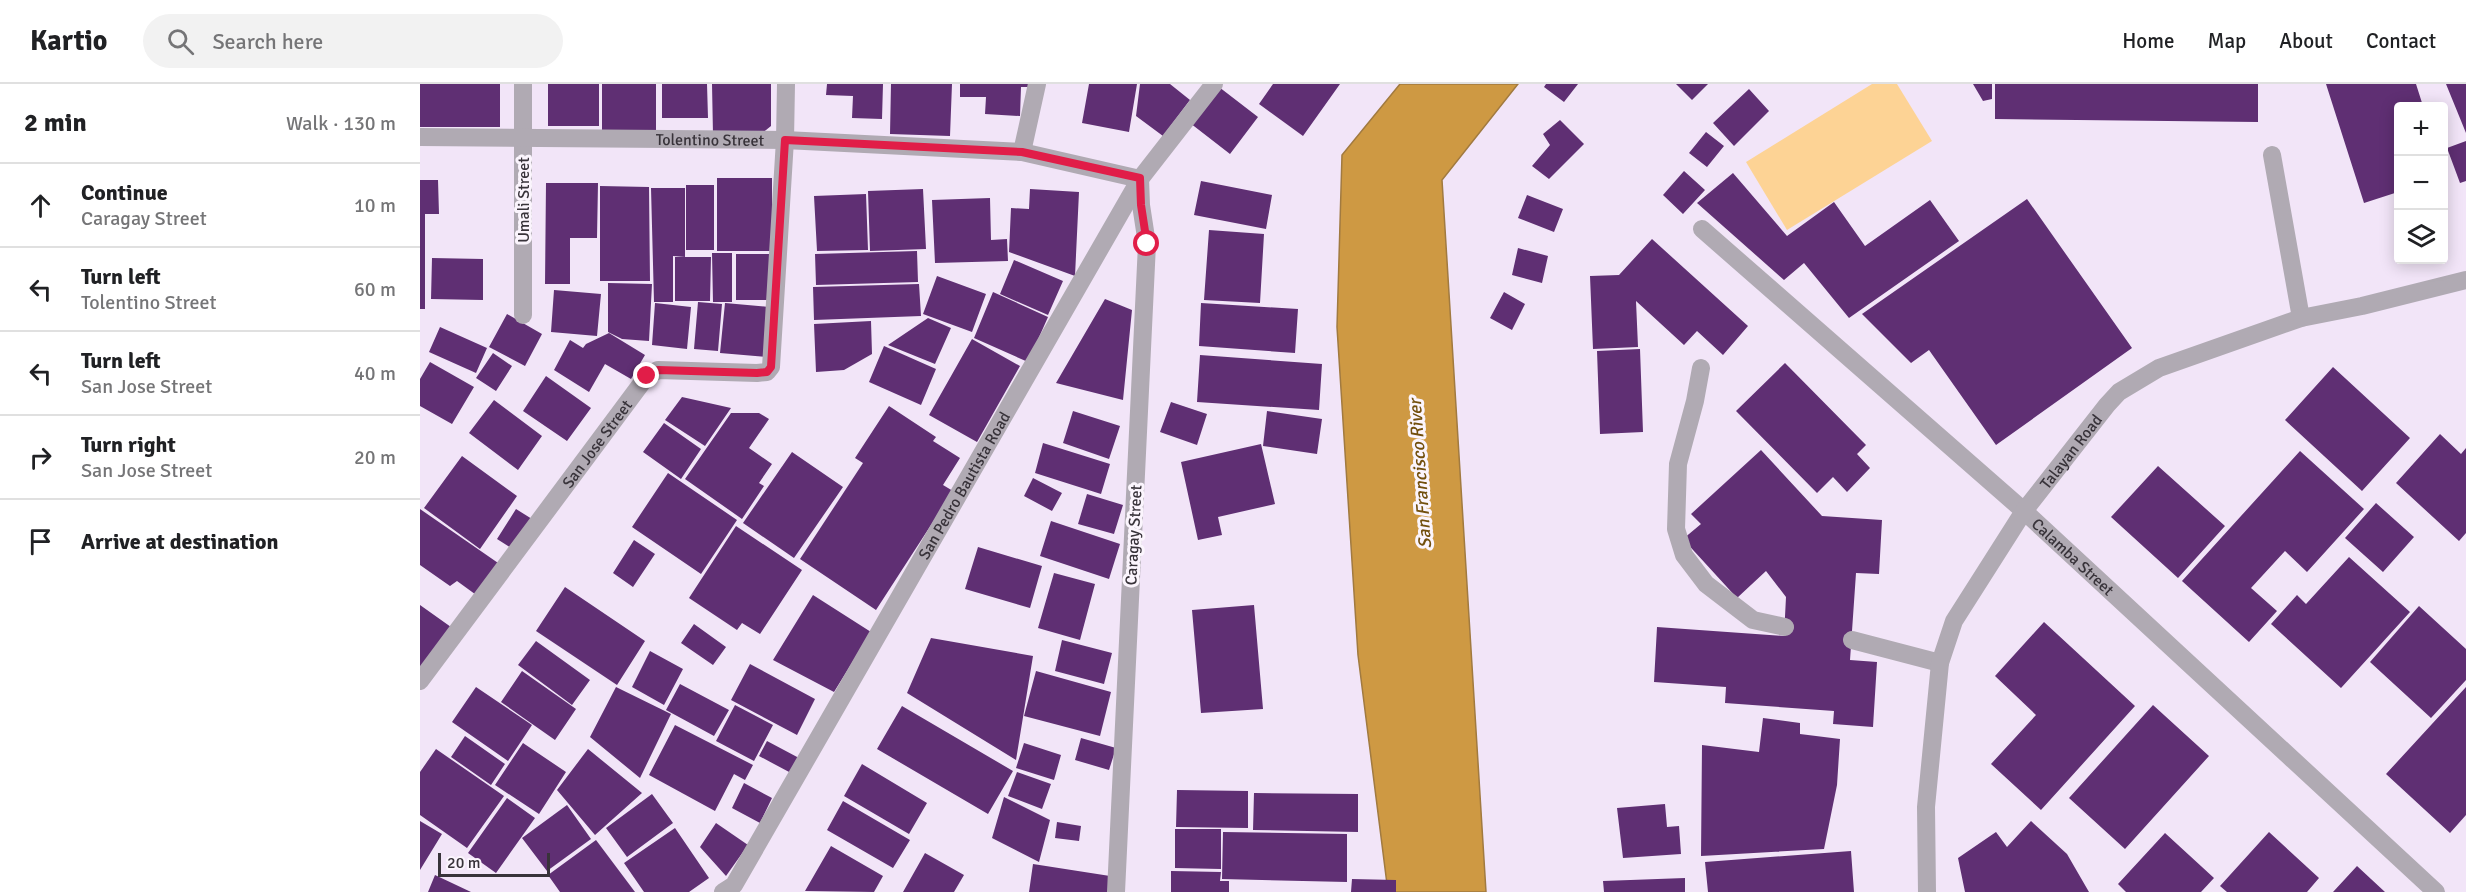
<!DOCTYPE html>
<html lang="en">
<head>
<meta charset="utf-8">
<style>
  :root { --surface:#fff; --page:#f2f2f2; --text:#202124; --muted:#757577; --line:#e0e0e0 }
  body { margin:0; font-family:Signika,sans-serif; background:var(--page); color:var(--text) }
  .controls { position:absolute; right:18px; top:18px; display:grid; overflow:hidden; border-radius:6px; box-shadow:0 3px 15px #0003 }
  .controls button { width:54px; height:54px; display:grid; place-items:center; padding:0; border:0; border-bottom:2px solid var(--line); background:var(--surface); color:var(--text); font:30px sans-serif }
  .scale { position:absolute; left:18px; bottom:15px; width:112px; box-sizing:border-box; padding-left:6px; border:3px solid #38333a; border-top:0; font-size:16px; line-height:21px; white-space:nowrap; color:#38333a; -webkit-text-stroke:4px #fbf5fd; paint-order:stroke }
  .stop { position:absolute; width:18px; height:18px; margin:-14px; border:4px solid #e11d48; border-radius:50%; background:#fff }
  .stop.end { background:#e11d48; border-color:#fff; box-shadow:0 2px 6px #0008 }
  .list { margin:0; padding:0; list-style:none }
  h2 { display:flex; justify-content:space-between; align-items:center; height:78px; margin:0; padding:0 24px; font-size:26px }
  h2 small { font-size:20px; font-weight:400; color:var(--muted) }
  .list li { display:grid; grid-template-columns:39px 1fr auto; gap:18px; align-items:center; box-sizing:border-box; height:84px; padding:0 24px; border-top:2px solid var(--line) }
  .list b { display:block; font-size:22px; white-space:nowrap }
  .list p { margin:0; font-size:20px; white-space:nowrap; color:var(--muted) }
  .list em { font-size:20px; font-style:normal; color:var(--muted) }
  .icon { flex:none; width:33px; height:33px; fill:none; stroke:currentColor; stroke-width:2; stroke-linecap:round; stroke-linejoin:round }
  .map { position:relative; flex:none; width:2046px; height:808px; overflow:hidden }
  header { display:flex; align-items:center; gap:36px; box-sizing:border-box; height:84px; padding:0 30px; background:var(--surface); border-bottom:2px solid var(--line) }
  header strong { font-size:28px }
  nav { display:flex; gap:33px; margin-inline-start:auto; font-size:21px }
  .search { width:420px; height:54px; background:var(--page); display:flex; align-items:center; gap:15px; box-sizing:border-box; padding:0 21px; border-radius:33px; color:var(--muted); font-size:22px }
  main { display:flex }
  aside { flex:1; background:var(--surface) }
  .map>svg:first-child { display:block }
  .green { fill:#fdd395 }
  .water { fill:#ce9943; stroke:#a17a40; stroke-width:1.5 }
  .building { fill:#5f2f73 }
  .lines { fill:none; stroke-linecap:round; stroke-linejoin:round }
  .lane { stroke:#b0aab3; stroke-width:18 }
  .street { stroke:#b0aab3; stroke-width:18 }
  .route { stroke:#e11d48; stroke-width:8 }
  .labels { text-anchor:middle; stroke-width:6; stroke-linejoin:round; paint-order:stroke }
  .street-label { font-size:16px; fill:#38333a; stroke:#fbf5fd }
  .water-label { font-size:18px; font-style:italic; fill:#724f0d; stroke:#fbf5fd }
</style>
</head>
<body>
<header>
<strong>Kartio</strong>
<div class="search"><svg class="icon" aria-label="search" viewBox="0 0 24 24"><circle cx="10" cy="10" r="6"/><path d="M15 15l6 6"/></svg>Search here</div>
<nav><a>Home</a><a>Map</a><a>About</a><a>Contact</a></nav>
</header>
<main>
<aside>
<h2>2 min<small>Walk · 130 m</small></h2>
<ul class="list">
<li><svg class="icon" aria-label="ahead" viewBox="0 0 24 24"><path d="M12 20V5M6 11l6-6 6 6"/></svg><div><b>Continue</b><p>Caragay Street</p></div><em>10 m</em></li>
<li><svg class="icon" aria-label="left" viewBox="0 0 24 24"><path d="M17 20v-9H6M10 6l-5 5 5 5"/></svg><div><b>Turn left</b><p>Tolentino Street</p></div><em>60 m</em></li>
<li><svg class="icon" aria-label="left" viewBox="0 0 24 24"><path d="M17 20v-9H6M10 6l-5 5 5 5"/></svg><div><b>Turn left</b><p>San Jose Street</p></div><em>40 m</em></li>
<li><svg class="icon" aria-label="right" viewBox="0 0 24 24"><path d="M7 20v-9h11M14 6l5 5-5 5"/></svg><div><b>Turn right</b><p>San Jose Street</p></div><em>20 m</em></li>
<li><svg class="icon" aria-label="arrive" viewBox="0 0 24 24"><path d="M6 21V4h12l-3 4 3 4H6"/></svg><div><b>Arrive at destination</b></div></li>
</ul>
</aside>
<div class="map">
<svg width="2046" height="808" viewBox="0 0 2046 808">
  <rect width="100%" height="100%" fill="#f2e5f8"/>
  <!-- green -->
  <path class="green" d="M1452,0H1477L1512,57L1367,146L1326,78Z"/>
  <!-- water -->
  <path class="water" d="M980,0H1098L1022,96L1066,808H968L938,571L917,243L922,71Z"/>
  <!-- building -->
  <path class="building" d="M0,0H80V43H0Z
    M128,0H179V42H128Z
    M182,0H236V52L182,53Z
    M242,0H287L288,34H242Z
    M292,0H351V42L341,50L293,51Z
    M407,0H463L462,35L432,34L433,12L406,11Z
    M471,0H532L530,52L470,50Z
    M540,0H608V3H601L600,32L565,30L566,13H540Z
    M669,0H717L709,48L662,39Z
    M720,0H750L770,16L743,52L716,32Z
    M853,0H920L883,52L839,20Z
    M1126,0H1158L1144,18L1124,3Z
    M1256,0H1288L1272,16Z
    M1553,0H1572V15L1563,17Z
    M1575,0H1838V38L1575,35Z
    M1906,0H1996L2003,22H1978V108L1944,119Z
    M2026,0H2046V49Z
    M799,3L838,33L810,70L770,39Z
    M1329,5L1349,27L1314,62L1293,39Z
    M1140,36L1164,60L1129,95L1112,82L1130,61L1123,50Z
    M1286,48L1304,62L1287,83L1269,69Z
    M2046,57V97L2040,99L2027,64Z
    M1264,87L1285,106L1263,130L1243,111Z
    M1313,89L1367,152L1414,118L1445,162L1510,116L1539,157L1429,234L1384,179L1364,196L1277,119Z
    M297,94H352V167H297Z
    M0,96H18L19,130H5V225H0Z
    M781,97L852,111L846,145L774,131Z
    M126,99H178L177,154H150V200H125Z
    M266,101H294V166H266Z
    M180,102L229,103L230,197H180Z
    M231,104H265V173L253,172V218H234Z
    M503,105L506,165L450,167L448,107Z
    M610,105L659,108L655,192L589,168L591,124L609,125Z
    M446,110L448,166L397,167L394,112Z
    M1107,111L1143,125L1134,148L1098,134Z
    M570,114L571,156L587,155L588,177L515,179L512,116Z
    M1607,115L1712,264L1576,361L1509,266L1491,279L1442,230Z
    M789,146L844,150L840,219L784,216Z
    M1232,155L1328,242L1303,271L1277,247L1264,261L1216,217L1218,263L1173,265L1170,192L1199,191Z
    M1098,164L1128,172L1122,199L1092,191Z
    M497,167L498,198L396,201L395,170Z
    M292,169H312V218H293Z
    M316,170H351V216H316Z
    M255,173H291L290,217H255Z
    M12,174L63,175V216L11,215Z
    M594,176L643,197L628,231L580,210Z
    M517,192L566,210L552,248L503,230Z
    M188,199L232,200L229,257L202,255L188,248Z
    M499,200L501,232L394,236L393,203Z
    M134,206L181,210L177,252L131,248Z
    M573,208L628,233L608,278L554,254Z
    M1084,208L1105,220L1092,246L1070,234Z
    M685,215L712,226L703,316L636,299Z
    M278,218L302,220L298,267L274,265Z
    M235,219L271,223L267,265L232,261Z
    M305,219L349,223L346,273L300,269Z
    M781,219L878,225L875,269L779,262Z
    M87,230L122,250L105,282L69,263Z
    M508,234L531,244L515,280L468,261Z
    M451,237L452,270L424,286L396,288L394,240Z
    M20,243L67,264L56,289L9,268Z
    M189,249L225,271L211,295L185,280L169,308L134,286L150,256L163,264L166,260Z
    M552,255L600,282L557,358L509,331Z
    M464,262L516,285L501,321L449,298Z
    M1220,265L1223,348L1180,350L1177,267Z
    M73,269L92,282L76,307L56,294Z
    M780,271L902,280L899,326L777,318Z
    M10,278L54,303L32,340L0,322V295Z
    M1365,279L1446,361L1437,370L1450,384L1427,408L1413,393L1397,409L1316,327Z
    M1913,283L1990,354L1942,407L1865,336Z
    M126,292L171,324L147,357L103,327Z
    M262,313L311,324L285,362L245,336Z
    M74,316L122,352L98,386L49,349Z
    M751,318L787,330L777,361L740,348Z
    M469,322L516,353L513,357L540,374L523,401L533,407L456,526L380,475L443,379L435,374Z
    M653,327L700,342L689,375L643,359Z
    M847,327L902,335L897,370L843,362Z
    M311,329H339L349,335L329,364L352,380L339,399L344,402L322,435L265,395Z
    M244,339L281,365L261,395L223,368Z
    M2020,350L2041,370L2046,364V449L2039,457L1976,399Z
    M623,359L690,380L681,410L615,389Z
    M841,360L855,420L798,433L802,451L778,456L761,378Z
    M1341,366L1402,432L1462,436L1459,490L1436,489L1430,576L1457,578L1453,643L1413,640L1414,627L1305,619L1306,603L1234,598L1237,543L1364,552L1366,513L1346,487L1317,514L1263,455L1281,440L1271,430Z
    M1880,367L1944,425L1887,488L1865,467L1831,504L1857,527L1829,558L1762,497Z
    M372,368L423,403L374,474L323,439Z
    M42,372L97,412L60,465L4,424Z
    M1738,382L1805,442L1758,494L1691,433Z
    M248,389L317,436L281,490L212,443Z
    M613,394L642,409L632,427L604,412Z
    M667,410L703,421L694,450L658,440Z
    M1956,419L1994,453L1963,488L1925,454Z
    M0,425L81,481L59,513L37,497L30,502L0,481Z
    M96,425L112,435L93,465L77,455Z
    M631,437L700,460L689,495L620,472Z
    M316,442L382,486L340,550L322,539L317,546L269,514Z
    M214,456L235,470L213,503L193,489Z
    M558,463L622,482L610,524L545,505Z
    M1929,473L1990,528L1921,604L1851,540L1877,511L1886,520Z
    M634,489L675,500L660,556L618,544Z
    M145,503L225,557L197,601L116,547Z
    M393,511L451,548L414,608L353,576Z
    M0,521L38,548L0,603Z
    M834,521L843,625L781,629L772,526Z
    M1999,522L2046,565V596L2011,634L1950,578Z
    M1624,538L1715,622L1621,726L1571,680L1616,631L1575,592Z
    M274,540L306,563L293,581L261,559Z
    M511,554L613,572L596,676L487,609Z
    M642,556L692,569L684,600L635,587Z
    M116,557L170,596L152,621L98,581Z
    M230,567L263,585L244,621L212,603Z
    M330,580L395,615L377,651L311,616Z
    M102,587L156,625L135,656L81,618Z
    M616,587L691,608L680,652L604,632Z
    M260,600L309,626L294,652L246,626Z
    M56,603L112,641L88,677L32,638Z
    M196,603L251,630L220,694L170,653Z
    M2046,603V731L2030,749L1966,690Z
    M315,621L353,641L334,677L296,657Z
    M1733,621L1789,672L1705,765L1649,714Z
    M482,622L593,687L568,730L457,665Z
    M1343,634L1380,639V650L1420,655L1417,701L1404,765L1281,772L1282,661L1339,668Z
    M255,641L333,681L325,696L314,690L295,727L229,691Z
    M45,652L85,680L71,701L31,673Z
    M661,654L696,664L689,686L655,676Z
    M347,657L379,674L371,689L339,672Z
    M103,659L146,688L119,730L75,701Z
    M604,659L641,671L634,696L596,684Z
    M16,665L84,712L47,764L0,731V688Z
    M168,665L222,709L175,751L137,706Z
    M442,680L507,719L489,750L424,712Z
    M597,688L631,700L622,725L588,712Z
    M324,699L352,714L340,739L312,724Z
    M757,706L828,707V744L756,743Z
    M834,709L938,710V748L833,746Z
    M232,710L253,739L207,773L186,744Z
    M584,713L630,736L619,778L572,754Z
    M87,714L115,734L76,789L48,769Z
    M423,717L490,756L473,784L407,746Z
    M1245,720L1247,743L1259,742L1261,770L1203,774L1197,724Z
    M147,721L171,755L127,787L102,754Z
    M0,737L22,750L0,786Z
    M1611,737L1647,770L1669,808H1545L1538,774L1576,748L1587,763Z
    M637,738L661,742L659,757L635,754Z
    M296,739L328,761L306,792L280,763Z
    M255,744L289,794L269,808H224L204,779Z
    M755,745H801V785L755,784Z
    M803,748L927,750V798L802,795Z
    M1849,748L1899,794L1887,808H1807L1800,802Z
    M1745,749L1794,794L1781,808H1706L1698,800Z
    M176,756L215,808H140L128,791Z
    M411,762L463,792L454,808L385,807Z
    M1431,767L1434,808H1288L1285,778Z
    M505,769L544,791L534,808H483Z
    M613,780L690,792L688,808H609Z
    M1937,782L1965,808H1913Z
    M751,787L801,788L800,797H809V808H751Z
    M15,791L51,808H8Z
    M1265,794V808H1184L1183,797Z
    M932,795L976,796V808H931Z"/>
  <g class="lines">
    <!-- lane -->
    <path class="lane" d="M1852,71L1881,234
      M1281,284L1275,317L1258,380L1256,445L1264,471L1286,500L1333,536L1365,543
      M1432,556L1520,579"/>
    <!-- street -->
    <g class="street">
      <path d="M103,0V231"/>
      <path id="s1" d="M0,53L365,56L602,68L720,95L721,121L727,160L696,808"/>
      <path d="M602,68L617,0"/>
      <path id="s2" d="M1282,145L1604,427L2016,808"/>
      <path id="s3" d="M0,597L227,292L238,286L337,289L347,288L351,283L365,56L366,0"/>
      <path id="s4" d="M303,808L314,801L720,95L794,0"/>
      <path id="s5" d="M1507,808L1506,723L1520,579L1534,537L1604,427L1687,321L1699,308L1739,284L1881,234L1942,222L2046,196"/>
    </g>
  </g>
  <g class="lines">
    <!-- route -->
    <path class="route" d="M227,292L238,286L337,289L347,288L351,283L365,56L602,68L720,94L721,121L727,160"/>
  </g>
  <g class="labels">
    <!-- street labels -->
    <g class="street-label">
      <text dy="6" stroke="none"><textPath href="#s1" startOffset="290">Tolentino Street</textPath></text>
      <text transform="translate(103 116) rotate(-90)" y="6">Umali Street</text>
      <text dy="6" stroke="none"><textPath href="#s3" startOffset="296">San Jose Street</textPath></text>
      <text dy="6" stroke="none"><textPath href="#s5" startOffset="480">Talayan Road</textPath></text>
      <text dy="6" stroke="none"><textPath href="#s4" startOffset="474">San Pedro Bautista Road</textPath></text>
      <text transform="translate(713 451) rotate(-87)" y="6">Caragay Street</text>
      <text dy="6" stroke="none"><textPath href="#s2" startOffset="495">Calamba Street</textPath></text>
    </g>
    <!-- water labels -->
    <g class="water-label">
      <text transform="translate(1000 390) rotate(-94)" y="6">San Francisco River</text>
    </g>
  </g>
</svg>
<div class="controls">
<button>+</button>
<button>−</button>
<button><svg class="icon" aria-label="layers" viewBox="0 0 24 24"><path d="M12 4l9 5-9 5-9-5zM3 14l9 5 9-5"/></svg></button>
</div>
<div class="scale">20 m</div>
<div class="stop" style="left:727px;top:160px"></div>
<div class="stop end" style="left:227px;top:292px"></div>
</div>
</main>
</body>
</html>
